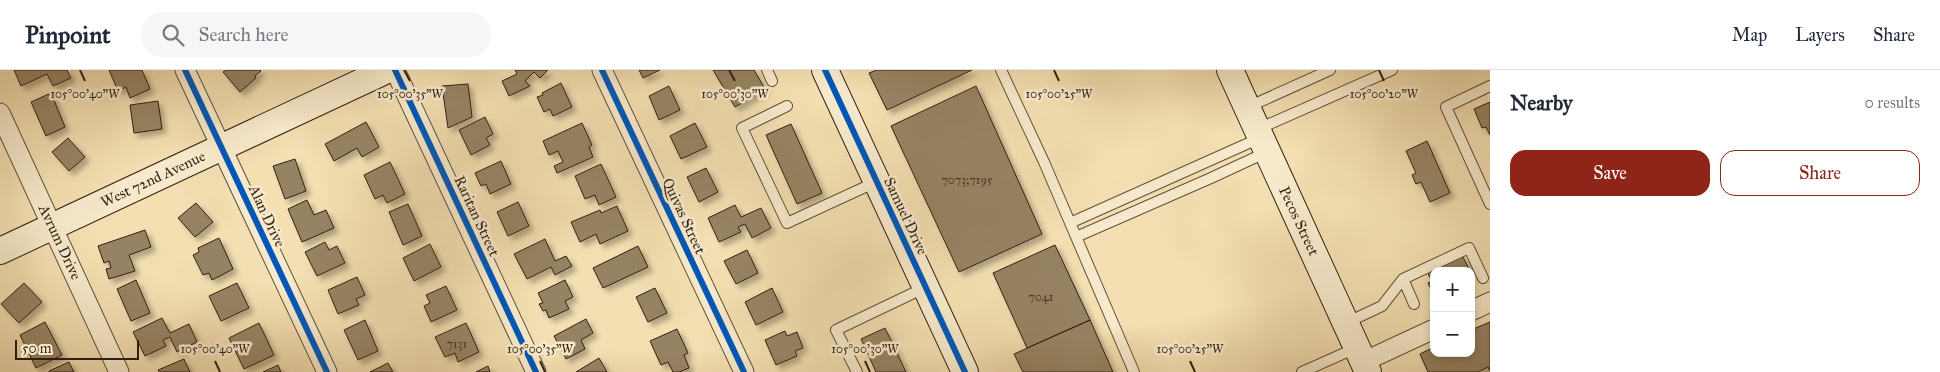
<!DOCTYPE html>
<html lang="en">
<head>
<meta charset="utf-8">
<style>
  :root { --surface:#fff; --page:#f6f6f7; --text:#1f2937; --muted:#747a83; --line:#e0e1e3; --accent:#8f2418 }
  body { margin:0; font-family:"IM FELL Great Primer",serif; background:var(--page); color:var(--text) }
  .controls { position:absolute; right:15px; bottom:15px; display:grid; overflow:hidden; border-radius:10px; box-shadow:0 2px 8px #0003 }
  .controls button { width:45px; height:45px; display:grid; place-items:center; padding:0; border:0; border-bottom:1px solid var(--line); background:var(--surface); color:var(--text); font:25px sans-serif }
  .scale { position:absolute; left:15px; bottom:12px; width:124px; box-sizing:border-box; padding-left:5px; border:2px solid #321f11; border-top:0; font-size:14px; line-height:18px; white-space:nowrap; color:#321f11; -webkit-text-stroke:4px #f7eacc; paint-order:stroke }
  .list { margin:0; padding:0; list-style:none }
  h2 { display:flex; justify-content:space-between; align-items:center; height:65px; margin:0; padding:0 20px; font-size:21px }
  h2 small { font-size:16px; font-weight:400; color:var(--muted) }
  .actions { display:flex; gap:10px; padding:15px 20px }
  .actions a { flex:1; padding:11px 0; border:1px solid var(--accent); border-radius:15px; text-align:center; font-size:18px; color:var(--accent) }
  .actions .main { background:var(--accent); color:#fff }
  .icon { flex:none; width:28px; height:28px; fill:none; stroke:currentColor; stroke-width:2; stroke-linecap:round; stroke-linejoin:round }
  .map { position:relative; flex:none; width:1490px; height:302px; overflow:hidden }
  header { display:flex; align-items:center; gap:30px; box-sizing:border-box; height:70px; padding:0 25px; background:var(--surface); border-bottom:1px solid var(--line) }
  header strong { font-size:24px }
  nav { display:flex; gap:28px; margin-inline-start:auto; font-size:18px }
  .search { width:350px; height:45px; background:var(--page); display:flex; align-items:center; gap:12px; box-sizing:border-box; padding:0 18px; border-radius:28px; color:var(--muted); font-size:19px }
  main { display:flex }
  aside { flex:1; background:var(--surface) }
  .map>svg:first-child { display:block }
  .building { fill:#968364; stroke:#321f11; filter:url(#shadow) }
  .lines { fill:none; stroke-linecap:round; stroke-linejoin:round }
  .lane-casing { stroke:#624f39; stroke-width:12 }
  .street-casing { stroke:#624f39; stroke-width:21 }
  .secondary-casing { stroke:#321f11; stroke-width:28 }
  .lane { stroke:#f7eacc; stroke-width:10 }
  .street { stroke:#f7eacc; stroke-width:19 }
  .secondary { stroke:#f7eacc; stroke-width:26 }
  .cycleway-casing { stroke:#f7eacc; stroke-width:9 }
  .cycleway { stroke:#0057b8; stroke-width:6 }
  .ticks { fill:none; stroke:#321f11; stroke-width:2 }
  .labels { text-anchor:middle; stroke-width:5; stroke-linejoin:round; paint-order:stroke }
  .number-label { font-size:12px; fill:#4b3826 }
  .street-label { font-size:15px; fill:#321f11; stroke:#f7eacc }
  .ticks-label { font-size:12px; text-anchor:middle; fill:#321f11; stroke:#f7eacc; stroke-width:5; stroke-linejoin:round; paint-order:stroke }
</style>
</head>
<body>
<header>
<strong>Pinpoint</strong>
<div class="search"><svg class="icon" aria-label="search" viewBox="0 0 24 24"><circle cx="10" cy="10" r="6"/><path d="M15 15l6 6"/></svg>Search here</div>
<nav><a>Map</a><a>Layers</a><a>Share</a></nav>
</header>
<main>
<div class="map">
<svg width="1490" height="302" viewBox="0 0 1490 302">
  <defs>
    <filter id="shadow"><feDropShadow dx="4.5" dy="4.5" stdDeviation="2.5" flood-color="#0004"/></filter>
  </defs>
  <rect width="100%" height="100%" fill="#f3dfb1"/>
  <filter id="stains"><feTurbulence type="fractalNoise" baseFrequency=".004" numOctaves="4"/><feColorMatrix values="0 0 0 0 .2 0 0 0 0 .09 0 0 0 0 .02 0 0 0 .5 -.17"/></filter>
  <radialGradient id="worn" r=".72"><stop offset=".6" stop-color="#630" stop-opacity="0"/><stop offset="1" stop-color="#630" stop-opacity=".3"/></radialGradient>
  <!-- building -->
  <path class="building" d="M14,0H67L71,8L53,16L47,4L21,16Z
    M109,0H142L150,19L130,28L126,17L118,21Z
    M226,0H260L261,1L255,6L256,8L240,22L223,2Z
    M548,0L540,8L534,2L525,11L530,16L509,26L502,11L517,4L515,0Z
    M639,0H660L643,8Z
    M713,0H754L765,19L735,37Z
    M877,0H972L887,40L869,3Z
    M561,13L572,37L553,46L550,39L544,42L537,27L543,25L542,23Z
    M468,14L472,47L448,58L442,16Z
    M669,16L680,40L659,50L649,26Z
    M976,16L1042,164L959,202L891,56Z
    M51,23L65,57L46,66L31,32Z
    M158,31L162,59L134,63L130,35Z
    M1490,32V65L1486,57L1482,58L1474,39Z
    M485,47L493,64L486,68L490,75L471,85L459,60Z
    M366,52L379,77L362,87L357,78L334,91L325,74Z
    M582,53L592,75L589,77L593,87L557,103L554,96L563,92L558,81L549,85L543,71Z
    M695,53L707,77L681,89L670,66Z
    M791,54L822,123L797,134L766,65Z
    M68,68L85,87L69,101L52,82Z
    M1427,71L1450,123L1430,132L1421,112L1416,114L1412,105L1416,103L1406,81Z
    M295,89L306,121L285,129L273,96Z
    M501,91L511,114L490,124L486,114L481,116L475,103Z
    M390,92L405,124L387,133L383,125L375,129L364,105Z
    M601,94L616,127L599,135L595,125L585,129L575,106Z
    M706,98L718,122L699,132L687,107Z
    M307,130L314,145L326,140L334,158L302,172L288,139Z
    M518,132L529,156L508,166L497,142Z
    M196,133L213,152L195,167L178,148Z
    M408,134L422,166L403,175L389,142Z
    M735,135L741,147L761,138L771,158L752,168L745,154L738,157L741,162L719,172L708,148Z
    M617,136L628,161L600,174L596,164L580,172L571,152L600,140L601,143Z
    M145,160L151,177L129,185L135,201L109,209L106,199L111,198L109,191L104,193L98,176Z
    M219,168L233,199L212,210L209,203L203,205L193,185L199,182L198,178Z
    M545,169L555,191L566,186L572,196L555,205L551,197L527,209L514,184Z
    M325,172L329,180L337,176L345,193L317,206L305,182Z
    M430,174L441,197L414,211L403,188Z
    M1055,175L1090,250L1027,278L993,203Z
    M638,176L648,197L603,218L593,198Z
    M747,180L758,203L736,214L724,191Z
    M1462,185L1470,201H1434V225L1428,213L1432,211L1427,202Z
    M357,207L365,225L356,229L359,235L338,244L328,220Z
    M136,210L150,243L131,251L117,219Z
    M565,210L573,227L565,231L569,239L549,248L546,240L543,241L539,234L543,233L538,223Z
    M24,213L42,232L19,253L1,234Z
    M237,213L249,238L221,251L209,226Z
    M446,216L457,240L431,252L424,236L430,233L426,225Z
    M655,218L667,243L648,252L636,227Z
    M772,218L783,242L756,255L745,232Z
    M162,248L170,263L189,254L197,272L177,282L170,267L163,270L166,276L145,286L133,262Z
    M586,249L593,263L581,270L585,279L566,289L554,266Z
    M365,250L378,281L358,290L344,260Z
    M1090,250L1113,302H1023L1014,284Z
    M45,252L62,285L36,298L20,265Z
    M1490,252V301L1488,297L1478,302H1428L1420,284L1434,277V283H1471V260Z
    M259,253L274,285L244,299L229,268Z
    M466,253L479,282L458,292L455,283L445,287L435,267Z
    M885,258L906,302H876L861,269Z
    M677,259L688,283L684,285L689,298L679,302H673L668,292L661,295L650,271Z
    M785,261L787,266L797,262L803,278L795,281L797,286L776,295L765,270Z
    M599,288L607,302H576Z
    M184,289L190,302H159L158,300Z
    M69,292L74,302H49V301Z
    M388,293L393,302H370Z
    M278,295L281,302H263Z
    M488,296L490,302H476Z"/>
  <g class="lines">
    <defs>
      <path id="lane" d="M767,0L772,11
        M1001,0L1044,92L1134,302
        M1490,16L1446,37L1490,134
        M787,36L742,58L787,153L876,112
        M1248,37L1330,0
        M1258,59L1392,0
        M1070,153L1260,68
        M1076,167L1211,108L1267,82
        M1403,209L1414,234
        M1346,253L1382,236L1403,209L1469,178L1483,208
        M857,302L836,260L924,218
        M1302,302L1356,278"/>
      <path id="street" d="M185,0L327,302
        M395,0L536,302
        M602,0L744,302
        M0,43L119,302
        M1471,241L1490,232
        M1363,292L1434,259"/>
      <path id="secondary" d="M825,0L965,302
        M1230,0L1368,302
        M0,181L387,0"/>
    </defs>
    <!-- lane casing -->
    <use href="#lane" class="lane-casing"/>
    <!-- street casing -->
    <use href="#street" class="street-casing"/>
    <!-- secondary casing -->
    <use href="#secondary" class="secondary-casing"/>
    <!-- lane -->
    <use href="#lane" class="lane"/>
    <!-- street -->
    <use href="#street" class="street"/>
    <!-- secondary -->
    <use href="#secondary" class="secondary"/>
    <defs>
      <path id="cycleway" d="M185,0L327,302
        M395,0L536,302
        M602,0L744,302
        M825,0L965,302"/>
    </defs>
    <!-- cycleway casing -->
    <use href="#cycleway" class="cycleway-casing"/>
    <!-- cycleway -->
    <use href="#cycleway" class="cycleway"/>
  </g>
  <!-- ticks -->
  <path class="ticks" d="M80,0L85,11M404,0L410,11M729,0L735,11M1054,0L1059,11M1379,0L1384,11M215,291L220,302M540,291L545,302M865,291L870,302M1190,291L1195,302"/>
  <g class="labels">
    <!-- number labels -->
    <g class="number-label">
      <text x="967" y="114">7073;7195</text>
      <text x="1041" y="231">7041</text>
      <text x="457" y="278">7131</text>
    </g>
    <!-- street labels -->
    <g class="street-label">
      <text transform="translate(153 109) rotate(-25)" y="5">West 72nd Avenue</text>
      <text transform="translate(267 146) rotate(65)" y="5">Alan Drive</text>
      <text transform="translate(477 146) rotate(65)" y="5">Raritan Street</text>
      <text transform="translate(684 146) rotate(65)" y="5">Quivas Street</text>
      <text transform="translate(906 146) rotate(65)" y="5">Samuel Drive</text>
      <text transform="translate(1299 151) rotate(65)" y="5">Pecos Street</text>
      <text transform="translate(60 172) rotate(65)" y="5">Avrum Drive</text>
    </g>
  </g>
  <g class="ticks-label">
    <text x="85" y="28">105°00'40"W</text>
    <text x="410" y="28">105°00'35"W</text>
    <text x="735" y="28">105°00'30"W</text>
    <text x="1059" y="28">105°00'25"W</text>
    <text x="1384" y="28">105°00'20"W</text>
    <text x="215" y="283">105°00'40"W</text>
    <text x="540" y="283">105°00'35"W</text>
    <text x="865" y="283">105°00'30"W</text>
    <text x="1190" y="283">105°00'25"W</text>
  </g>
  <rect width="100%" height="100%" filter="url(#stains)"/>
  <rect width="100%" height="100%" fill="url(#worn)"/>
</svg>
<div class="controls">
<button>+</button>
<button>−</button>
</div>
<div class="scale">50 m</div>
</div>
<aside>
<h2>Nearby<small>0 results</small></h2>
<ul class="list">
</ul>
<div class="actions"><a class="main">Save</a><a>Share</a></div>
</aside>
</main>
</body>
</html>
